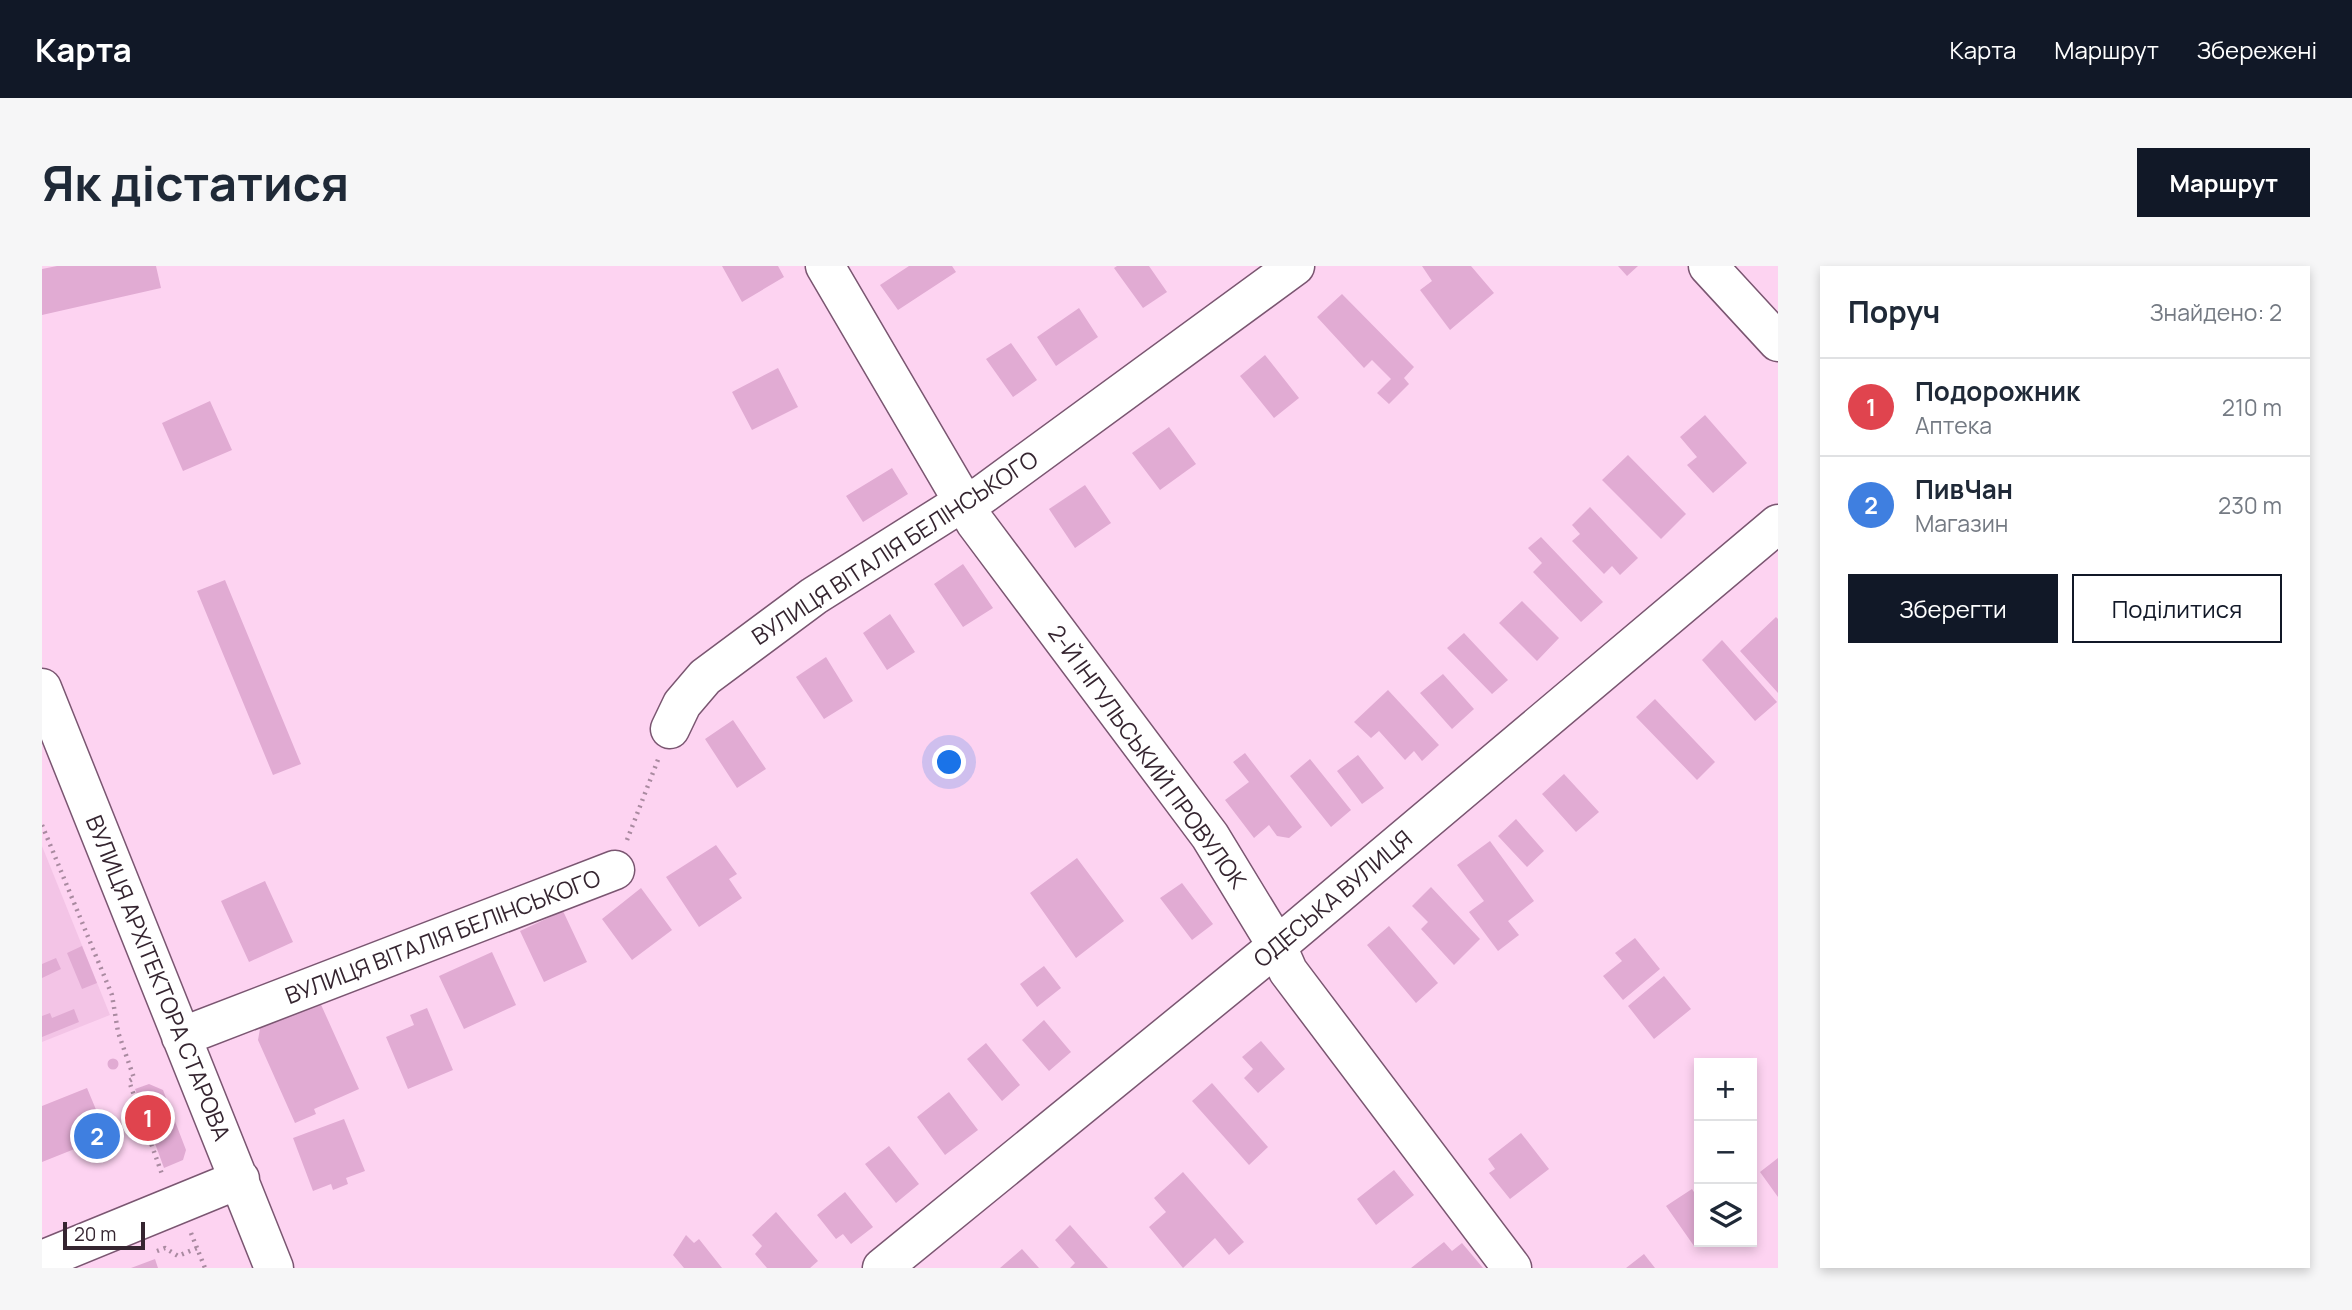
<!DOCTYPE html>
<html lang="uk">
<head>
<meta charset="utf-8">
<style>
  :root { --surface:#fff; --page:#f6f6f7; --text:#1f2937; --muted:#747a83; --line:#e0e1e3; --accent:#111827 }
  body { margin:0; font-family:Manrope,sans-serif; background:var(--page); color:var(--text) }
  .controls { position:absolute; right:21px; bottom:21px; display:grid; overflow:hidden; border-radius:0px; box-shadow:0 4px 10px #0003 }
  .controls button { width:63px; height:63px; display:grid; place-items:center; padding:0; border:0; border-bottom:2px solid var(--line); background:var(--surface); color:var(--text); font:35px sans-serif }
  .scale { position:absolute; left:21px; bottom:18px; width:82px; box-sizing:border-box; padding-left:7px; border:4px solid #352530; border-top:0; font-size:19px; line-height:24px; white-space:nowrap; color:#352530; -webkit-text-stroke:5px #fff; paint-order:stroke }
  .you { position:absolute; left:908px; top:497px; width:24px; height:24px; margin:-18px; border:5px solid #fff; border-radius:50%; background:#1a73e8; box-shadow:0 0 0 10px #1a73e833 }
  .badge { display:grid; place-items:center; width:46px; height:46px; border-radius:50%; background:var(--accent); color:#fff; font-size:23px; font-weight:700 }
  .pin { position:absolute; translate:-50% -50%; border:4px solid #fff; box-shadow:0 2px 7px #0006 }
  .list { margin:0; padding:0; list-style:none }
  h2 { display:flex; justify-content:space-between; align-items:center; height:91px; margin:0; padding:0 28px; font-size:30px }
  h2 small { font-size:23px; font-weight:400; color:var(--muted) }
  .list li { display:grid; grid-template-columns:46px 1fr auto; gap:21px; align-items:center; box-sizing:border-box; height:98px; padding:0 28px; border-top:2px solid var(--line) }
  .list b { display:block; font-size:26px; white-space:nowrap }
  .list p { margin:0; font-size:23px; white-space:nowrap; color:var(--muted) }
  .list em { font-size:23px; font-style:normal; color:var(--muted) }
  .actions { display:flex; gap:14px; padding:21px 28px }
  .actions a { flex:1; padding:16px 0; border:2px solid var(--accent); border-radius:0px; text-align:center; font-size:24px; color:var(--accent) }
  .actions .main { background:var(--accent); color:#fff }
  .icon { flex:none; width:38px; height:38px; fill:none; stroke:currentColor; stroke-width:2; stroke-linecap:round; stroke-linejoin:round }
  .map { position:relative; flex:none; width:1736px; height:1002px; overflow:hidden; border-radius:0px }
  header { display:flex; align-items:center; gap:42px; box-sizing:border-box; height:98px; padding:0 35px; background:var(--accent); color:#fff }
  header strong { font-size:33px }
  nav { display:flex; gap:38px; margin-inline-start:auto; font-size:24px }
  .intro { display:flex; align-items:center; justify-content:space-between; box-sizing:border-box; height:168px; padding:0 42px }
  h1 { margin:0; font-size:49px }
  .button { padding:18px 32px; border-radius:0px; background:var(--accent); color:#fff; font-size:24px; font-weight:700 }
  main { display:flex; gap:42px; padding:0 42px }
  aside { flex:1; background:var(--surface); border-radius:0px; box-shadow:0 4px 10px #0003 }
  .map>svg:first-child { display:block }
  .built { fill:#f3c4e6 }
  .building { fill:#e1abd3 }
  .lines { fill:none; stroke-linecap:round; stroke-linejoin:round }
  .minor-casing { stroke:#7a5671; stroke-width:41 }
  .path { stroke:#a98aa0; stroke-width:4.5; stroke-dasharray:2 5; stroke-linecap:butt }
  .minor { stroke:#fff; stroke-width:38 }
  .labels { text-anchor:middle; stroke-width:5; stroke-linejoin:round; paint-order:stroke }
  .street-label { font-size:23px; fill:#352530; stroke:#fff }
</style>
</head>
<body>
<header>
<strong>Карта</strong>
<nav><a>Карта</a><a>Маршрут</a><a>Збережені</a></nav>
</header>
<div class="intro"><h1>Як дістатися</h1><a class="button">Маршрут</a></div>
<main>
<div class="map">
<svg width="1736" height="1002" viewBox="0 0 1736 1002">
  <rect width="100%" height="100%" fill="#fdd3f1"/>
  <!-- built -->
  <path class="built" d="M0,580L68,749L0,776Z"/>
  <!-- building -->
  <path class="building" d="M15,0H114L119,22L0,49V3Z
    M680,0H736L742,11L700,36Z
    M867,0H910L914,6L856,44L838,19Z
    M1075,0H1107L1125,26L1101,42L1072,2Z
    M1380,0H1429L1452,27L1408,64L1378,24L1390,15Z
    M1576,0H1596L1585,10Z
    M1300,28L1372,101L1362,112L1367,118L1347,138L1335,127L1349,113L1330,94L1322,102L1275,51Z
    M1037,42L1056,71L1014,100L995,71Z
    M969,77L995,114L971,131L944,93Z
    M1223,89L1257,132L1232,152L1198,110Z
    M736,102L756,141L710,164L690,126Z
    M168,135L190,184L141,205L120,157Z
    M1663,149L1705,197L1671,227L1645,199L1655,191L1638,171Z
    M1127,161L1154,198L1118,224L1090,187Z
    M1586,189L1644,248L1619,273L1560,214Z
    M850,202L866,228L821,256L804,230Z
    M1043,219L1069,257L1033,282L1007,243Z
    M1548,241L1596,292L1578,309L1570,300L1562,308L1530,275L1538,268L1530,259Z
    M1499,271L1561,336L1539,356L1491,306L1500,297L1486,282Z
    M921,298L951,342L921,361L892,318Z
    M183,314L259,498L231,509L155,325Z
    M1480,335L1517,372L1495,395L1457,357Z
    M848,348L873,386L845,404L821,367Z
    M1734,351L1736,353V427L1698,385Z
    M1422,367L1466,414L1450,428L1405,382Z
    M1680,374L1735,436L1713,455L1660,394Z
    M784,391L811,435L782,453L754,411Z
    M1401,408L1432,443L1410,463L1378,427Z
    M1346,424L1397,479L1380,495L1372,485L1363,494L1337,465L1329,472L1312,456Z
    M1613,433L1673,496L1655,514L1594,451Z
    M691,454L724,503L695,522L663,473Z
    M1203,487L1260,561L1247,572L1235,570L1227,559L1212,572L1183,534L1207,516L1191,496Z
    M1316,489L1342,522L1320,538L1295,505Z
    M1268,493L1309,544L1289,561L1248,510Z
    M1522,508L1557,546L1534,566L1500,528Z
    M1474,553L1502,585L1485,601L1456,570Z
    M1448,575L1492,635L1466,655L1477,669L1456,685L1427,646L1442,635L1415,599Z
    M674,579L695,608L687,613L700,632L657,661L624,611Z
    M1035,592L1082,655L1034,692L988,627Z
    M223,615L251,676L207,696L179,635Z
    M1140,617L1171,658L1150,674L1118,632Z
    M1389,621L1438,673L1412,699L1379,663L1386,656L1370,640Z
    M599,622L630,664L590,694L560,653Z
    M521,645L545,696L502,716L478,665Z
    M1347,660L1396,717L1374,737L1325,679Z
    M1593,672L1618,703L1581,734L1561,710L1580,695L1573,687Z
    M40,680L55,717L40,723L25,687Z
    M450,686L474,739L422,763L397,710Z
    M14,692L19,703L0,712V698Z
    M1002,700L1019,722L995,741L978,718Z
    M1622,710L1649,743L1612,773L1586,740Z
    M276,732L317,823L272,843L274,848L253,857L216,774L219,757Z
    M385,742L411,804L366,823L344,771L372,759L368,749Z
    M32,743L37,756L0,771V750L8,747L10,752Z
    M1002,754L1029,786L1007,805L980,774Z
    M1219,775L1243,803L1216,827L1202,812L1211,803L1200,791Z
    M944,777L978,819L960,835L925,793Z
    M65.5 798a5.5 5.5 0 1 1 11 0a5.5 5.5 0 1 1-11 0Z
    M1170,817L1226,881L1207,899L1150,835Z
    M107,818L121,824L144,884L141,894L122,902L93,823Z
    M45,822L65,870L0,896V840Z
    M907,826L936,864L903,889L875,851Z
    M302,853L323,905L304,912L306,918L291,924L289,918L271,925L251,872Z
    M1479,867L1507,903L1468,933L1447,907L1453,903L1446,893Z
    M847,880L877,918L854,937L823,898Z
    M1736,892V931L1718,906Z
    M1352,904L1372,929L1334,959L1315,933Z
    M1141,906L1202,976L1187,989L1173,972L1141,1002L1107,961L1124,946L1112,932Z
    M1650,923L1657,934V976L1652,980L1624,940Z
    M803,926L831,961L809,978L801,968L794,973L775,949Z
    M734,946L776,995L768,1002H725L713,988L720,980L710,969Z
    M1028,959L1066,1002H1028L1033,997L1013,974Z
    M644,969L652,977L657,973L680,1002H642L631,989Z
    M1402,976L1410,985L1420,977L1441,1002H1369Z
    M980,983L997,1002H958Z
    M1602,988L1613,1002H1584Z
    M113,993L116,1002H89Z"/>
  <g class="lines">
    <defs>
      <path id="minor" d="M783,0L933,256L1168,570L1235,680L1246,705L1470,1002
        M1666,0L1736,76
        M0,422L232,1002
        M628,463L640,438L663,411L772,330L921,236L940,229L1253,0
        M139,771L573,604
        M0,994L198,913
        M840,1002L1235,680L1736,258"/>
    </defs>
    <!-- minor casing -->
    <use href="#minor" class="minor-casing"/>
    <!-- path -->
    <path class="path" d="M0,559L70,729L76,766L92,812L87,815L121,911
      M585,574L617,491
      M149,967L163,1002
      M115,985L123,982L136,990L155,982"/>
    <!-- minor -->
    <use href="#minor" class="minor"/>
  </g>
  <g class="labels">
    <!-- street labels -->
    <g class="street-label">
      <text transform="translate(853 282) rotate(-33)" y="8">ВУЛИЦЯ ВІТАЛІЯ БЕЛІНСЬКОГО</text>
      <text transform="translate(1105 491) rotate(54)" y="8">2-Й ІНГУЛЬСЬКИЙ ПРОВУЛОК</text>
      <text transform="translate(1291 633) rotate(-40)" y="8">ОДЕСЬКА ВУЛИЦЯ</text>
      <text transform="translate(401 671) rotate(-21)" y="8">ВУЛИЦЯ ВІТАЛІЯ БЕЛІНСЬКОГО</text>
      <text transform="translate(116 712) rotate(68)" y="8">ВУЛИЦЯ АРХІТЕКТОРА СТАРОВА</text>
    </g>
  </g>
</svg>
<div class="controls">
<button>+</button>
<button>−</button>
<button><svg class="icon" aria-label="layers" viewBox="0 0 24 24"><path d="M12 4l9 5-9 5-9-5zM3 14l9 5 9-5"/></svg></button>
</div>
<div class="scale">20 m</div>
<div class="you"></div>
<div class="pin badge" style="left:106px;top:852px;background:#e0444e">1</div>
<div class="pin badge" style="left:55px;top:870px;background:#3f7fe0">2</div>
</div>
<aside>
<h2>Поруч<small>Знайдено: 2</small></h2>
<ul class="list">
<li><span class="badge" style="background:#e0444e">1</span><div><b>Подорожник</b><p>Аптека</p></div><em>210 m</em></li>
<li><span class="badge" style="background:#3f7fe0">2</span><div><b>ПивЧан</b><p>Магазин</p></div><em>230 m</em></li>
</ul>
<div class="actions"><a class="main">Зберегти</a><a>Поділитися</a></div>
</aside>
</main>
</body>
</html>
